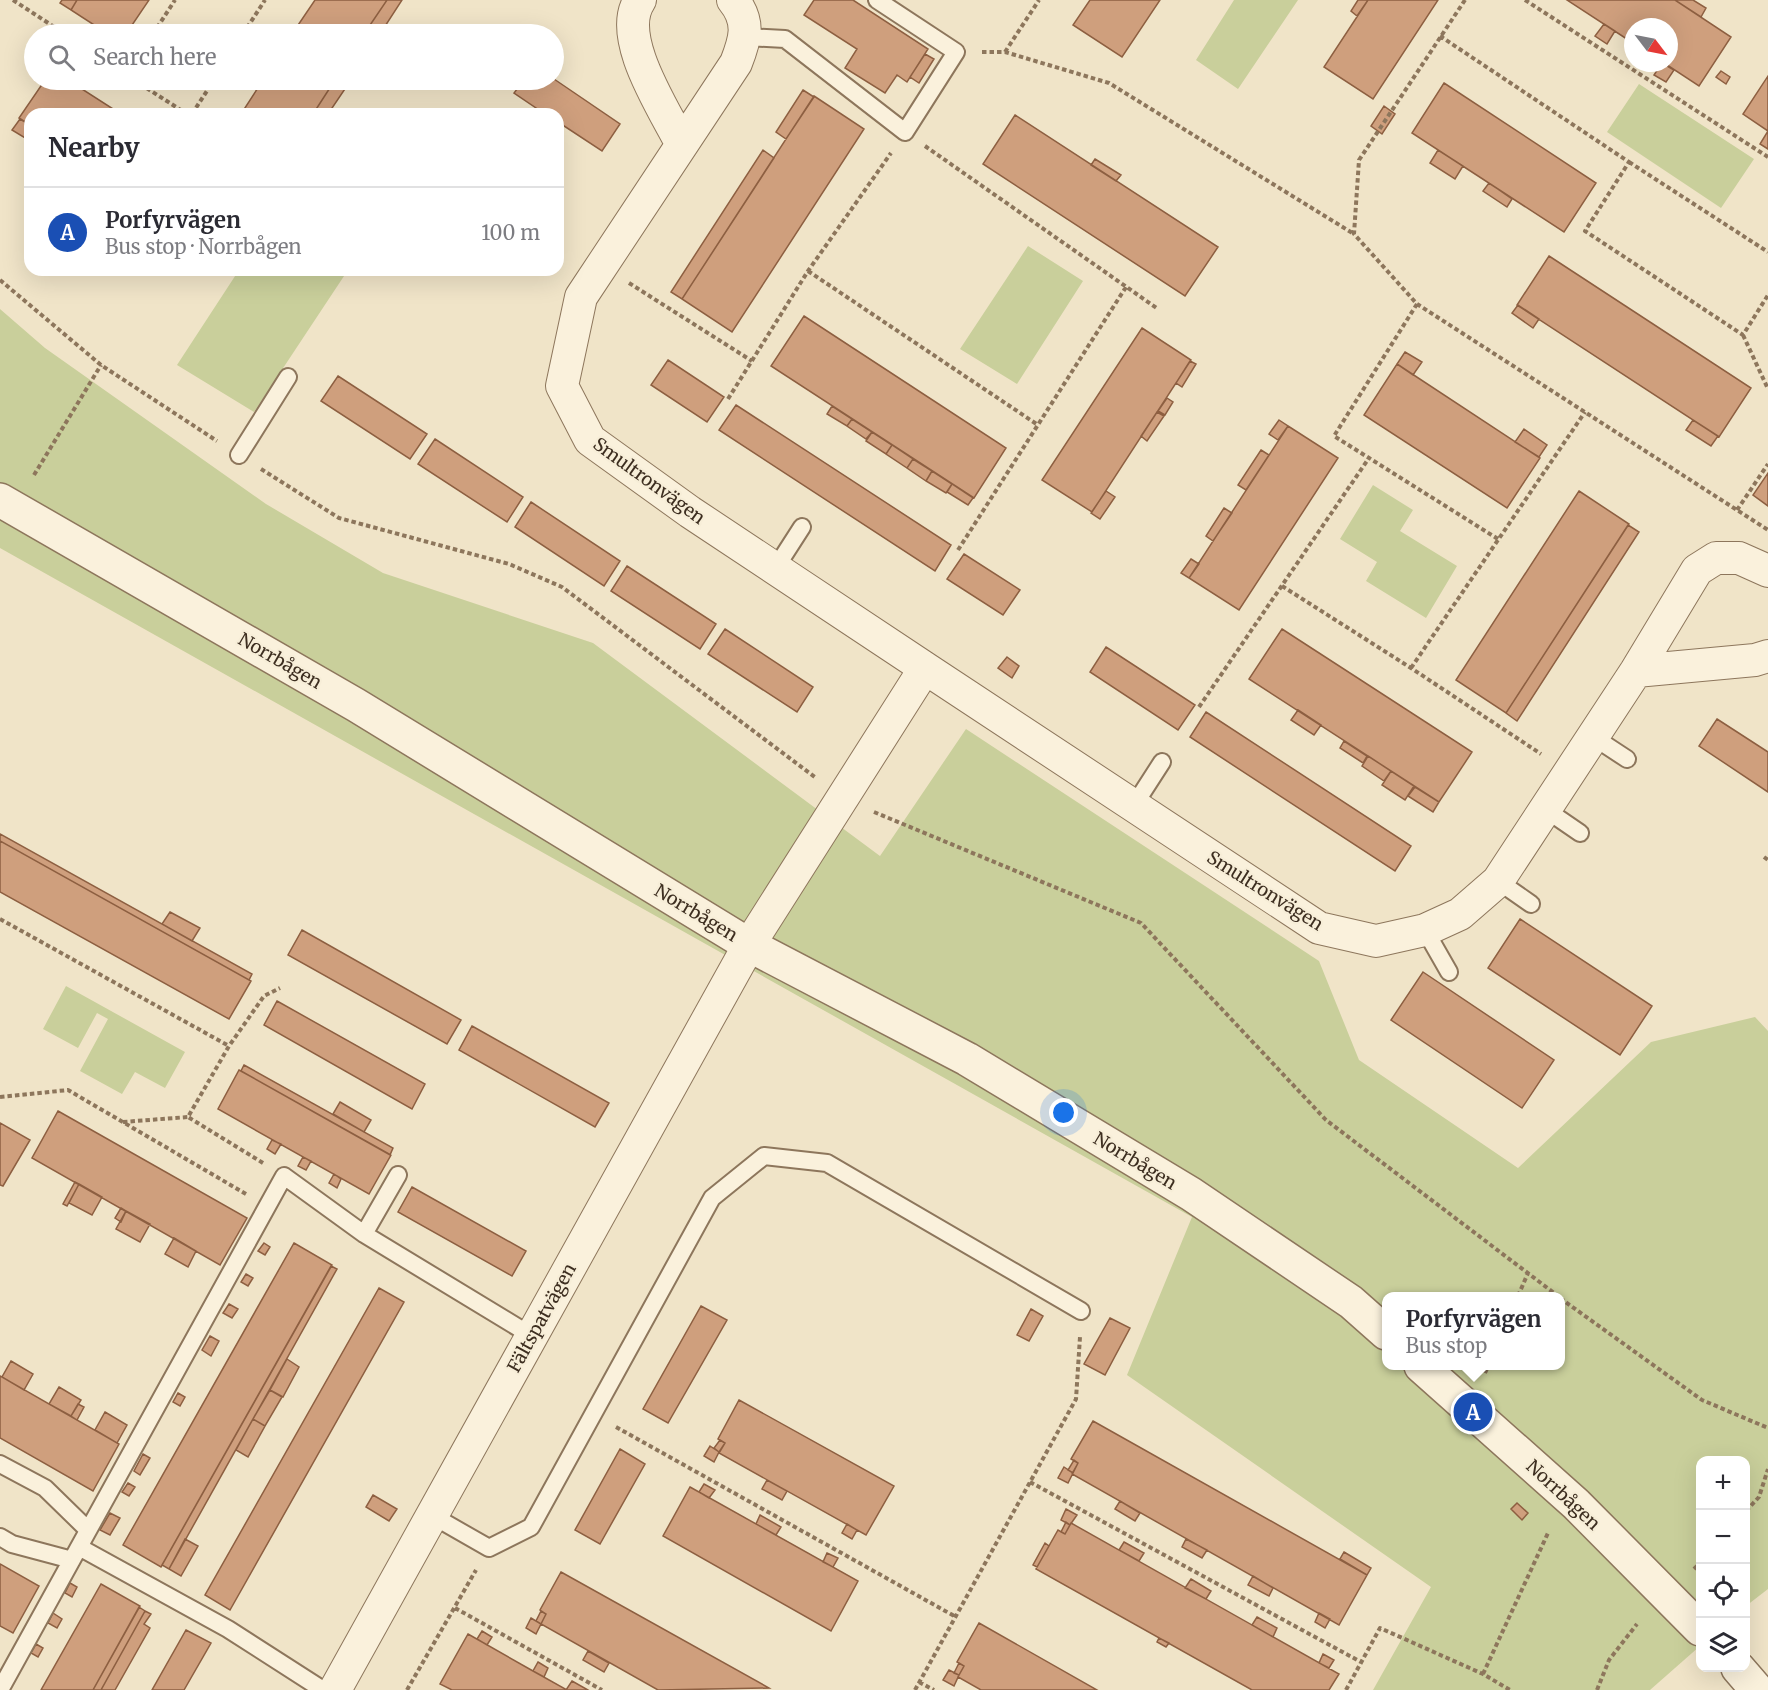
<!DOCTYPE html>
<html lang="en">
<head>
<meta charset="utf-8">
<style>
  :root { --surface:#fff; --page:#f7f7f7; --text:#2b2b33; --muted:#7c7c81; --line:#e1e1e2; --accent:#d93025 }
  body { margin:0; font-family:Merriweather,serif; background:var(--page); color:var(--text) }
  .controls { position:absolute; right:18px; bottom:18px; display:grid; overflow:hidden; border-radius:12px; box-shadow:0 6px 24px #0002 }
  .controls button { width:54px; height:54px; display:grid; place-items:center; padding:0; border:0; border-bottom:2px solid var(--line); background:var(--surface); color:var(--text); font:30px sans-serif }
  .compass { position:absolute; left:1624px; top:18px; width:54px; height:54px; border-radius:50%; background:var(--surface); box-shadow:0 6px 24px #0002; rotate:122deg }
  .you { position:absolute; left:1064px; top:1113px; width:21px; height:21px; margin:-15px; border:4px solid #fff; border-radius:50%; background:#1a73e8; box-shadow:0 0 0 9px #1a73e833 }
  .badge { display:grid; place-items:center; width:39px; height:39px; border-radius:50%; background:var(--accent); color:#fff; font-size:20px; font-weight:700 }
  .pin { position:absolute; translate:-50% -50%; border:3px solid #fff; box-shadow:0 2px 6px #0006 }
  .popup { position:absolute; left:1382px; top:1292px; width:183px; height:78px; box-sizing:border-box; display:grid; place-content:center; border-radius:12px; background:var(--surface); filter:drop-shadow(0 2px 4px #0005); font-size:20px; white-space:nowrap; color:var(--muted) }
  .popup b { font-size:22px; color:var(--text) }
  .popup::after { content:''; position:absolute; left:50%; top:100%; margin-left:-12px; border:12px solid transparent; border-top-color:var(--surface) }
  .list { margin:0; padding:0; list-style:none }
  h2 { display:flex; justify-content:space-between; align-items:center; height:78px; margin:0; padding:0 24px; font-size:26px }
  h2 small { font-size:20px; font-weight:400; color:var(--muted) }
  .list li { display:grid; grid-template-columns:39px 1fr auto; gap:18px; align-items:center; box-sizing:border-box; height:90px; padding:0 24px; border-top:2px solid var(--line) }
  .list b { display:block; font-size:22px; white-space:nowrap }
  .list p { margin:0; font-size:20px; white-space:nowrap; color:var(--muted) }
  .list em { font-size:20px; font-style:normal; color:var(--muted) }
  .icon { flex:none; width:33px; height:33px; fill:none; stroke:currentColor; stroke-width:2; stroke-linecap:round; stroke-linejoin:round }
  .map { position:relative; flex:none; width:1768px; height:1690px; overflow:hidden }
  .search { position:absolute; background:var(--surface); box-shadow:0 6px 24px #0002; left:24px; top:24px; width:540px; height:66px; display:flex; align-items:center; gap:15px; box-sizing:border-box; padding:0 21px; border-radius:33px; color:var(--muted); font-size:22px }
  .panel { position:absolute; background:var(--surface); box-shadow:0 6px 24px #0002; left:24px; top:108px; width:540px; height:168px; border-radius:18px }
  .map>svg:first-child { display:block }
  .green { fill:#c9cf9b; fill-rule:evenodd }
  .building { fill:#cf9f7d; stroke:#8d5f41; stroke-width:1.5 }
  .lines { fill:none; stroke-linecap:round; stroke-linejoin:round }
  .service-casing { stroke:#8d765c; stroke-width:20 }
  .minor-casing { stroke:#8d765c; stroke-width:34 }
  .tertiary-casing { stroke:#8d765c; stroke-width:36 }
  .path { stroke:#8d765c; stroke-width:4; stroke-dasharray:4.5 3; stroke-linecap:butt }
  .service { stroke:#faf1dc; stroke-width:16 }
  .minor { stroke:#faf1dc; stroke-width:32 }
  .tertiary { stroke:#faf1dc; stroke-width:33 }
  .labels { text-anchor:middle; stroke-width:4.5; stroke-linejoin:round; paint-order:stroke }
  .street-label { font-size:18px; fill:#3d2e20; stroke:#f7eed8 }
</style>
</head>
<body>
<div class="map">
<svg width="1768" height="1690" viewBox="0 0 1768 1690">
  <rect width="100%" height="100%" fill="#f0e4c8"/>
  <!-- green -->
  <path class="green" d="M1234,0H1298L1238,89L1196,60Z
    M1639,84L1754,159L1721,208L1607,132Z
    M1028,246L1083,281L1017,384L960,349Z
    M239,270H348L254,412L177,365Z
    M0,309L45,348L266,504L383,573L593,643L880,856L966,729L1319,961L1359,1060L1518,1168L1651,1042L1755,1017L1768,1031V1589L1746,1606V1460H1700V1646L1650,1690H1373L1431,1587L1127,1375L1192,1217L0,548ZM1386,1296H1560V1366H1386Z
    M1373,485L1413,510L1400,531L1457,566L1426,618L1366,581L1377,562L1340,539Z
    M66,986L185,1052L165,1088L135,1072L122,1094L80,1071L108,1019L97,1013L78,1048L43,1029Z"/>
  <!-- building -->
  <path class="building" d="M62,0H77L71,10L60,3Z
    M77,0H149L126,34H108L71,10Z
    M315,0H387L364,34H292Z
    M387,0H402L380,34H364Z
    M814,0H853L928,49L907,82L897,75L885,93L845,68L857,49L804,15Z
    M1090,0H1160L1122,57L1073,25Z
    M1358,0H1368L1357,16L1351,11Z
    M1368,0H1438L1373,99L1324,67Z
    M1567,0H1675L1731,37L1699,86L1664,63H1669V27H1633V43Z
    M1675,0H1693L1706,8L1701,17Z
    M1604,24L1615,31L1607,44L1595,36Z
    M925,54L934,59L919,83L910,77Z
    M1662,63L1674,70L1666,82L1654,75Z
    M1721,71L1730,77L1726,84L1716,77Z
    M1768,76V131L1743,114Z
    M554,79L620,124L602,151L558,122V114H545L514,93L524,80Z
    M45,80H68L121,114H30V125L19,118Z
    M263,80H335L313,114H241Z
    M335,80H351L328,114H313Z
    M1444,83L1596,183L1564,232L1412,133Z
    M803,90L814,97L786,139L776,132Z
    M814,96L864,129L732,332L682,299Z
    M1384,106L1395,114L1382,134L1371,126Z
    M1015,115L1218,247L1185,296L983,164Z
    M20,119L30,125V141L12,130Z
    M1768,131V149L1760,144Z
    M763,150L774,158L682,299L671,292Z
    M1438,150L1463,166L1455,179L1430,163Z
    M1095,159L1121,175L1116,181L1091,165Z
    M1489,183L1512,199L1507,207L1483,191Z
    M1549,256L1751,388L1719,437L1517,305Z
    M1518,305L1539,319L1533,328L1512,313Z
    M804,316L1006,448L974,498L771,366Z
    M1142,328L1191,360L1092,512L1042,480Z
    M1405,352L1422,362L1413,375L1397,364Z
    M668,360L724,397L707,422L651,385Z
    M1190,361L1196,364L1182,387L1176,383Z
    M1397,364L1540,458L1507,508L1364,415Z
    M338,376L427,434L410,459L321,401Z
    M1167,398L1173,402L1165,415L1158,411Z
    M736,405L951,545L935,571L719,430Z
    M832,406L852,419L847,426L827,414Z
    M1157,412L1164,416L1147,441L1141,436Z
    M852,419L872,432L866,439L847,426Z
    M1279,420L1288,426L1278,440L1269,434Z
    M1693,420L1718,436L1711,446L1686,430Z
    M1288,426L1338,458L1239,610L1189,578Z
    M1524,429L1547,445L1539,457L1515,442Z
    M872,432L892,445L886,454L866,441Z
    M435,439L523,497L507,522L418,464Z
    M892,445L913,459L907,468L886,454Z
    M1261,450L1269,455L1246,490L1238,485Z
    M913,459L932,471L926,481L907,468Z
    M932,471L952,484L946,493L926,481Z
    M1768,473V506L1753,495Z
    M952,484L973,498L968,505L947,492Z
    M1106,491L1115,497L1100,519L1091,513Z
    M1579,491L1629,524L1506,713L1456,680Z
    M531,502L620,561L604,586L515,527Z
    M1224,508L1232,513L1213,541L1206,536Z
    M1628,525L1639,532L1517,721L1506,713Z
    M964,554L1020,590L1003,615L947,579Z
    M1191,559L1199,564L1189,578L1181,573Z
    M627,566L716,624L700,649L611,591Z
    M725,629L813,687L797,712L708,654Z
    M1282,629L1472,752L1439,802L1249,679Z
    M1106,647L1195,705L1178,730L1090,672Z
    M1007,657L1019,666L1012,678L998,668Z
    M1298,710L1321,725L1314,735L1291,720Z
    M1206,712L1411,846L1395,871L1190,737Z
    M1717,719L1768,752V792L1699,746Z
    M1344,741L1367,756L1363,763L1340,748Z
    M1368,756L1391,771L1384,781L1362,766Z
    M1391,771L1414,786L1405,800L1382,785Z
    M1415,787L1439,802L1433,812L1408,796Z
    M0,834L252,974L249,980L0,841Z
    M0,841L251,981L229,1019L0,892Z
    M170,912L200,928L192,941L162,924Z
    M1520,919L1652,1006L1620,1055L1488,968Z
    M302,930L461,1020L447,1044L288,955Z
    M1423,972L1554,1060L1522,1108L1391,1020Z
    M277,1001L425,1084L412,1109L264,1025Z
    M472,1026L609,1103L595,1127L459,1050Z
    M244,1065L393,1148L390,1155L241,1071Z
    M239,1070L391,1155L369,1194L218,1109Z
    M340,1102L371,1120L364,1132L333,1114Z
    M58,1111L247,1218L220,1265L32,1158Z
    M0,1123L30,1140L3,1186L0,1185Z
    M272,1140L281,1144L275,1154L267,1149Z
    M303,1157L311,1161L306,1170L298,1166Z
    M334,1174L341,1179L337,1188L329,1183Z
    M75,1182L79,1184L67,1206L63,1204Z
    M79,1184L102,1197L92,1215L69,1203Z
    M412,1187L526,1251L512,1276L398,1212Z
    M121,1208L126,1211L121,1222L115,1218Z
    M126,1211L150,1224L140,1242L116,1229Z
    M174,1238L196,1251L188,1267L165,1254Z
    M264,1243L270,1247L265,1255L258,1251Z
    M294,1243L332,1265L161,1567L123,1545Z
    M331,1266L337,1269L169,1569L162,1565Z
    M246,1274L253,1278L248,1286L241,1282Z
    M379,1288L404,1302L230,1610L205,1595Z
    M229,1304L238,1309L232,1318L223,1313Z
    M701,1306L727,1320L668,1423L643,1409Z
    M1031,1309L1043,1316L1029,1341L1017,1335Z
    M1110,1318L1130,1328L1105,1375L1084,1364Z
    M210,1336L219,1341L211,1356L202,1350Z
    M287,1359L299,1367L283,1397L270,1390Z
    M11,1361L33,1374L24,1390L2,1377Z
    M0,1376L119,1444L93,1491L0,1438Z
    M59,1387L81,1400L71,1416L49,1404Z
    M270,1390L282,1397L265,1426L253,1419Z
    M178,1393L185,1397L180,1406L173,1402Z
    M739,1400L894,1486L866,1535L719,1453L725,1443L718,1439Z
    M78,1404L84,1407L77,1420L71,1416Z
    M105,1412L127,1425L117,1443L95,1430Z
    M253,1419L265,1426L248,1457L236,1450Z
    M1093,1421L1367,1575L1339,1625L1072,1474L1078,1463L1071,1459Z
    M720,1440L725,1443L719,1452L714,1448Z
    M710,1446L719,1452L714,1462L704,1456Z
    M620,1449L645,1464L600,1544L575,1530Z
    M143,1454L150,1458L140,1475L134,1471Z
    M1074,1460L1078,1463L1073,1473L1068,1470Z
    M1064,1467L1073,1473L1068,1483L1058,1478Z
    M767,1480L787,1491L782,1500L762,1489Z
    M128,1483L135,1487L129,1496L122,1492Z
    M704,1484L715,1490L709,1498L699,1492Z
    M690,1487L858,1581L831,1631L663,1536Z
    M373,1495L397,1509L389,1521L366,1507Z
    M1120,1501L1140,1513L1135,1521L1115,1509Z
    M1517,1503L1528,1513L1522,1520L1511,1509Z
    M1066,1509L1077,1515L1070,1525L1061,1520Z
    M110,1513L120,1518L110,1535L100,1530Z
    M760,1515L781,1527L776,1535L756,1524Z
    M1066,1522L1070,1525L1065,1534L1061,1532Z
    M1071,1523L1339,1674L1329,1690H1252L1036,1569L1058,1530L1065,1534Z
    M847,1524L857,1530L852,1539L842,1533Z
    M185,1539L198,1546L181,1576L169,1569Z
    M1186,1539L1207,1550L1202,1558L1182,1547Z
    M1124,1542L1144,1553L1139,1561L1119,1550Z
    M1045,1543L1049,1546L1037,1567L1033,1565Z
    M1344,1552L1371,1568L1367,1575L1340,1559Z
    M827,1553L838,1558L833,1567L823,1562Z
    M0,1564L39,1586L13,1633L0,1626Z
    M561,1572L769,1688L658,1690L541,1624L546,1614L540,1610Z
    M1253,1576L1273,1588L1269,1596L1248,1585Z
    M1191,1579L1211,1591L1206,1599L1185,1588Z
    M70,1583L77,1587L72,1597L65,1593Z
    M101,1584L140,1606L93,1690H41Z
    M139,1607L145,1611L101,1690H93Z
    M145,1611L151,1614L144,1624L150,1628L115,1690H101Z
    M541,1611L546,1614L541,1624L536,1621Z
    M53,1613L62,1619L57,1628L48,1623Z
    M1319,1613L1330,1619L1325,1628L1315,1622Z
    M1257,1617L1277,1628L1273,1637L1252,1625Z
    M531,1618L541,1624L536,1634L526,1628Z
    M979,1623L1097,1690H981L958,1677L964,1666L957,1662Z
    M186,1630L211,1643L184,1690H152Z
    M482,1631L492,1637L487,1645L477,1639Z
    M468,1634L533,1671L567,1690H452L440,1684Z
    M1159,1638L1169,1643L1166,1647L1157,1642Z
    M36,1644L43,1648L38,1657L31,1653Z
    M588,1651L609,1663L604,1672L583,1660Z
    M1323,1654L1334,1660L1329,1668L1319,1663Z
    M538,1662L548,1668L544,1677L533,1671Z
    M959,1663L964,1666L959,1675L954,1673Z
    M949,1670L959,1675L954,1686L943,1680Z
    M572,1681L588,1690H566Z"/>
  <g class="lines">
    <defs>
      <path id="service" d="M746,37L785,39L905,132L956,52L877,0
        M239,455L288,377
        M775,569L802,527
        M1592,736L1627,759
        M1133,807L1162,762
        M1545,809L1580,833
        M1498,881L1531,904
        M1425,930L1449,972
        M364,1234L398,1175
        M0,1464L45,1488L88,1530
        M433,1516L489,1548L531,1527L712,1198L764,1156L827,1163L1081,1311
        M0,1537L12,1544L72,1560
        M79,1547L228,1629L323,1690
        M0,1690L284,1176L364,1234L532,1336"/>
      <path id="minor" d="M640,0C615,36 664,109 681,143
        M733,0C751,22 745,40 736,63L581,297L562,386L590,440L690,512L925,668
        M1636,671L1755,660L1768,656
        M335,1690L749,945L925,668L1319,928L1376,941L1425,930L1460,914L1498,881L1636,671L1697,570L1716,558H1739L1768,571"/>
      <path id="tertiary" d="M0,500L356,705L749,945L967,1059L1191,1194L1351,1302L1386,1333
        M1421,1366L1576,1504L1700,1629
        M1738,1668L1757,1690"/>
    </defs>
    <!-- service casing -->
    <use href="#service" class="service-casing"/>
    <!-- minor casing -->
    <use href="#minor" class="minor-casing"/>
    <!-- tertiary casing -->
    <use href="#tertiary" class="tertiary-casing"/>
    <!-- path -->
    <path class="path" d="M13,0L65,34
      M1465,0L1359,160L1354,234L1417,304L1768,530
      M1525,0L1768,157
      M153,34L175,0
      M243,34L265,0
      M1440,36L1629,162L1585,231L1743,335L1768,295
      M982,52H1005L1109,83L1354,234
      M1005,52L1039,0
      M134,80L187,114
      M192,114L214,80
      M925,146L1158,309
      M1629,162L1768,252
      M808,271L1038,425
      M0,280L101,365L217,441
      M629,283L752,361
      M1417,304L1334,436L1498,539
      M1743,335L1768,389
      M728,399L808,271L891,153
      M261,469L339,518L509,564L562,587L816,778
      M34,475L101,365
      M1737,510L1768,464
      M958,550L1126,287
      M1282,586L1411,668L1541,754
      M1411,668L1585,412
      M1199,707L1369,458
      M874,812L1141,923L1326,1120L1558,1296
      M1764,857L1768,860
      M0,919L229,1046
      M0,1097L68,1090L246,1194
      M123,1122L188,1117
      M263,1163L188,1117L229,1046L264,996L280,988
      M1518,1296L1528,1273
      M1560,1298L1702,1400L1768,1428
      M1485,1373L1488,1366
      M616,1427L956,1617
      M1030,1482L1361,1662
      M1746,1511L1759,1497L1768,1469
      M1694,1569L1700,1563
      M455,1608L602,1690
      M1483,1674L1548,1533
      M919,1682L934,1690
      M407,1690L476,1570
      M915,1690L1076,1399L1080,1337
      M1346,1690L1380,1628L1483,1674L1510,1690
      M1597,1690L1609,1660L1637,1624"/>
    <!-- service -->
    <use href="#service" class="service"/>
    <!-- minor -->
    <use href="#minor" class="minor"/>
    <!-- tertiary -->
    <use href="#tertiary" class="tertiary"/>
  </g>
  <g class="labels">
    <!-- street labels -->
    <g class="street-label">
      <text transform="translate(649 481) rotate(36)" y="6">Smultronvägen</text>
      <text transform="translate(280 661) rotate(30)" y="6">Norrbågen</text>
      <text transform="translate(1265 891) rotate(32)" y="6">Smultronvägen</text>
      <text transform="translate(696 913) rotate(31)" y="6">Norrbågen</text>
      <text transform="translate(1135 1161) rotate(31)" y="6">Norrbågen</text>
      <text transform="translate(542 1318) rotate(-61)" y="6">Fältspatvägen</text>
      <text transform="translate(1563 1495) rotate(43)" y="6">Norrbågen</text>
    </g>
  </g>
</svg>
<div class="controls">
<button>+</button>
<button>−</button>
<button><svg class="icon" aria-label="locate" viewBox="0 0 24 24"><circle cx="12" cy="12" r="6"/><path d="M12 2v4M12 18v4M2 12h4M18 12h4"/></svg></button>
<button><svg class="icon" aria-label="layers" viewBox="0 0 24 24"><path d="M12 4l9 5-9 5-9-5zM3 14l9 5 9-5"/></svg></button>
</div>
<svg class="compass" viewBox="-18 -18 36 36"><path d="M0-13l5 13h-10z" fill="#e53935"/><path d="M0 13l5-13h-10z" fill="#7c7c81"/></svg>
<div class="you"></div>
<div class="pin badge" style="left:1473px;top:1412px;background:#1a4fb4">A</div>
<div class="popup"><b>Porfyrvägen</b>Bus stop</div>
<div class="search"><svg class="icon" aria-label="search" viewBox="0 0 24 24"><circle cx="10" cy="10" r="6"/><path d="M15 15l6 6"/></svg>Search here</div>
<section class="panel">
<h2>Nearby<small></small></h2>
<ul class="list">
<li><span class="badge" style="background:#1a4fb4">A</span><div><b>Porfyrvägen</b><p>Bus stop · Norrbågen</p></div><em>100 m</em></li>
</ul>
</section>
</div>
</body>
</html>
